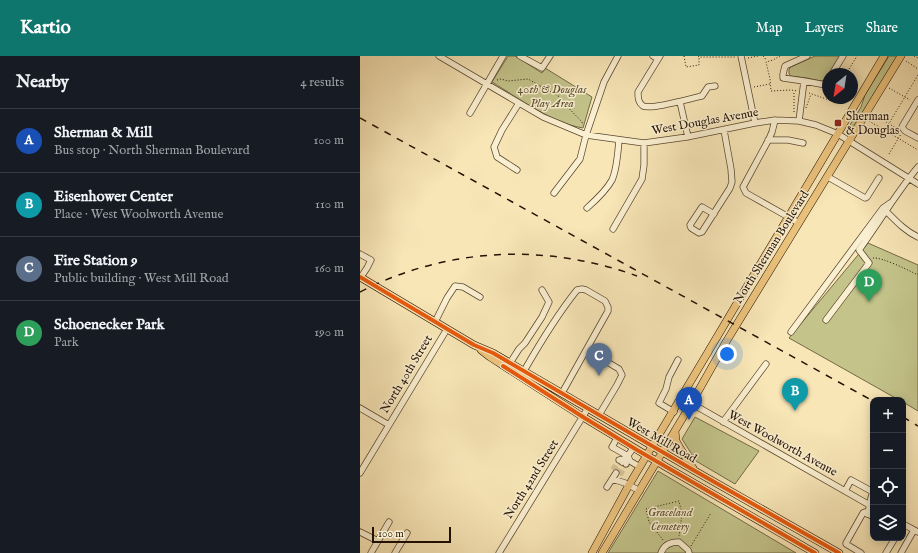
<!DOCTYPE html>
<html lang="en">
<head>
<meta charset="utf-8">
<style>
  :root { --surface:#171b24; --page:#20242c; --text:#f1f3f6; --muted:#9ea1a6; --line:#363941; --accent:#0f766e }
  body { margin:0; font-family:"IM FELL English",serif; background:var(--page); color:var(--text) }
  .controls { position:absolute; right:12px; bottom:12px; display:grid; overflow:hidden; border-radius:8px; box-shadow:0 2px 10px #0003 }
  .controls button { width:36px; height:36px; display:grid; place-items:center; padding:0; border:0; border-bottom:1px solid var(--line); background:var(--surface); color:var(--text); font:20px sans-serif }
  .compass { position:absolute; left:462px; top:12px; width:36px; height:36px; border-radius:50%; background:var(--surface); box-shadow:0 2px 10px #0003; rotate:210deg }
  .scale { position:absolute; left:12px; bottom:10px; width:79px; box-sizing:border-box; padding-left:4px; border:2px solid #241203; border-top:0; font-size:11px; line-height:14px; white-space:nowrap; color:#241203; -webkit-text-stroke:3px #faefd0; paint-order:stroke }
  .you { position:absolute; left:367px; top:298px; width:14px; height:14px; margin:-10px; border:3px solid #fff; border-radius:50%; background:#1a73e8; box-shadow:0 0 0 6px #1a73e833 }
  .badge { display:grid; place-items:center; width:26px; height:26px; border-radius:50%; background:var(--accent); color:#fff; font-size:13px; font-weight:700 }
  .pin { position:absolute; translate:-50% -33px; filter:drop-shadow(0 1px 2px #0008) }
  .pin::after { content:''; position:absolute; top:21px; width:14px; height:12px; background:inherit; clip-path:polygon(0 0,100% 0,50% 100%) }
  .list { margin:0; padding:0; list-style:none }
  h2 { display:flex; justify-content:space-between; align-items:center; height:52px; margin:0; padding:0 16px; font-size:17px }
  h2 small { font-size:13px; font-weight:400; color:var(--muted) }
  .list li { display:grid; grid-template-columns:26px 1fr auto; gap:12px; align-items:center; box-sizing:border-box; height:64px; padding:0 16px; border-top:1px solid var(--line) }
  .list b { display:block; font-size:15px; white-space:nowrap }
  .list p { margin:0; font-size:13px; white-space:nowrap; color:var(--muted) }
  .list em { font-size:13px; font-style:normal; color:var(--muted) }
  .icon { flex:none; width:22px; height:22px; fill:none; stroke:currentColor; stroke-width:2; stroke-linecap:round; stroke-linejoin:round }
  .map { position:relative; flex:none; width:558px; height:497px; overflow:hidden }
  header { display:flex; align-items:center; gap:24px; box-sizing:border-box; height:56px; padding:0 20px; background:var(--accent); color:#fff }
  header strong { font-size:19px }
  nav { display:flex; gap:22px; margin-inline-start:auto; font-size:14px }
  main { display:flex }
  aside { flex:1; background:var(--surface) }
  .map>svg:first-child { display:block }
  .green { fill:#c3c38a; stroke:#746a46 }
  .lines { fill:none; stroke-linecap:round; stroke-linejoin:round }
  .minor-tunnel { stroke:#d8c69c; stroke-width:5.5; stroke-dasharray:5.5 3; stroke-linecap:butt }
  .minor-casing { stroke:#594730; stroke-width:7 }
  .major-casing { stroke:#241203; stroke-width:8 }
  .path { stroke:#241203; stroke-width:1; stroke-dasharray:1 2; stroke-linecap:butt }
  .minor { stroke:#faefd0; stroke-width:5.5 }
  .major { stroke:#ecc37c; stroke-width:7 }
  .rail { stroke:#241203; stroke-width:1.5; stroke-dasharray:7 7; stroke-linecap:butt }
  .cycleway-casing { stroke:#faefd0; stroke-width:6 }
  .cycleway { stroke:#e8590c; stroke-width:4 }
  .poi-dot { fill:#8f2418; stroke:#faefd0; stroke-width:1.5 }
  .labels { text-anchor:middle; stroke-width:3; stroke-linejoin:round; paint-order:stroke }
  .park-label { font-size:12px; font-style:italic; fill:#5c5032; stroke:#faefd0 }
  .poi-label { font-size:12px; fill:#241203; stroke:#faefd0; text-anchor:start }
  .street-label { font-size:12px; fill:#241203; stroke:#faefd0 }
</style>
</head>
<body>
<header>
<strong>Kartio</strong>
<nav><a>Map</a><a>Layers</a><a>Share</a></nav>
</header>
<main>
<aside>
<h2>Nearby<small>4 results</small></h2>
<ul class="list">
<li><span class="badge" style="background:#1a4fb4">A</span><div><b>Sherman &amp; Mill</b><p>Bus stop · North Sherman Boulevard</p></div><em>100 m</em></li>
<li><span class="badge" style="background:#0f9aa8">B</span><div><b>Eisenhower Center</b><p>Place · West Woolworth Avenue</p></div><em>110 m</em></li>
<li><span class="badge" style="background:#5c6f8a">C</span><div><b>Fire Station 9</b><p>Public building · West Mill Road</p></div><em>160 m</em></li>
<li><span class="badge" style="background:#2e9e5b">D</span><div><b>Schoenecker Park</b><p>Park</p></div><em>190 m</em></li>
</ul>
</aside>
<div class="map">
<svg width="558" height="497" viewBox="0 0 558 497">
  <rect width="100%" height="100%" fill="#f8e6b7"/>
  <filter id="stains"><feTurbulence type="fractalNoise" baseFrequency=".005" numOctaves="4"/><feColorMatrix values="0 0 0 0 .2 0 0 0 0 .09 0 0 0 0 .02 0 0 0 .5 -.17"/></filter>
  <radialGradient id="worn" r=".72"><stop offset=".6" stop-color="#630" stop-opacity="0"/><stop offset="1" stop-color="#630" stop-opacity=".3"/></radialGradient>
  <!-- green -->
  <path class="green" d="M148,0H155L182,17L185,12L232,41L223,72C192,67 160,43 132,26Z
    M455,0H480L469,18H468V20L466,24L461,25L447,22L431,20L429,18V13L431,11Z
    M529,0H537L493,73L490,71V69L501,51L505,39Z
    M508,187L558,209V355L543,346V344H539L429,282Z
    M335,361L399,395L375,428L336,405L322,383Z
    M298,415L436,497H248Z"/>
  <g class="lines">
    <!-- minor-tunnel -->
    <path class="minor-tunnel" d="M253,414L259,404
      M256,417L262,406
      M260,419L266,408"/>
    <defs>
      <path id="minor" d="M79,0L183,61L226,79L284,87L327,81L395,67L415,64L439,65L456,69L478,78L558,128
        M160,0L182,12L190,0
        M293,0L298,3
        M300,0L278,36C278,42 278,46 283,50C291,54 332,42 342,40L348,31L355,30
        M381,0L395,67
        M447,0L425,10L423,18V22L444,25L466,29L468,26
        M472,18L483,0
        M558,44L543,69L542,71L545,75L558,82
        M320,46L328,81
        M110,57L143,0
        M415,64L412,76L409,83L383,131L386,137L439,167
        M439,65L444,25
        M408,84H428L443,87
        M157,114L137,101L134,91L142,74L159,47
        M468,121L505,142L507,141L519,122
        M194,137L220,103L226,79L244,26L258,0
        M227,152C236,144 246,135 252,124C257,113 258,95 259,84
        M526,155C536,165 545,175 558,181
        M354,158L342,151L330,169L331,172L339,177L342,176L370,132L372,126L371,113L364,74
        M253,173L282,123L284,109V87
        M0,198L11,204L7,212L1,221
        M466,264L509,207L499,194C519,167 536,137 558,111
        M75,266L87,242L95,230L103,231L120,241
        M431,276L523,152L530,147
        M150,307L159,293L165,287L182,261L189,246L182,234
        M164,315C180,287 197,259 217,234L222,233L226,234L245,245L248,251V255L202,337
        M322,342L513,451
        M0,352L29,369
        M314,356L299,347L306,333L309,321L318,304
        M239,359L257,329L262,319L259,313L244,304
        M363,366L406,308
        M257,382L252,391L268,400L270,405L280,411
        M259,404L265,403L266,408
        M262,406C266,401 270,398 273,392
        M0,417L87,273
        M252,423L265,427L280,435
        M247,431L256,417
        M485,435L491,424L513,436
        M507,458C511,451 509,443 513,437
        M543,468L558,476
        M0,476L18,485L11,497
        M18,485L29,466
        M35,497L47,477
        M139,497L228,352
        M301,497C304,488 311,486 319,486L328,494L329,497
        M501,497L486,488V487L503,457L505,456L513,461
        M526,497L535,482
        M541,497L554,474"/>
      <path id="major" d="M0,221L114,289L133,297L335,415L479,497
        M121,294L130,301L223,361L306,411L455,497
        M315,375L316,385L326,402L333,412
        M232,497L269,429L524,0
        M242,497L331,348L366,286L541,0"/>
    </defs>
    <!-- minor casing -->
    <use href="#minor" class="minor-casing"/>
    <!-- major casing -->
    <use href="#major" class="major-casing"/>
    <!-- path -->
    <path class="path" d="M324,0L326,11L339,9V2
      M338,0L339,1H375
      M403,0L405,2L406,5
      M420,0L413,4L406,6L410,23L411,35L431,34L438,35
      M554,0L558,2
      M388,2L398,0
      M546,5L558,13
      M486,18L497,0
      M137,24L141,23L148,25L168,23L200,41V43L222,66L223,69
      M394,31L410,28
      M529,32L550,44
      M449,37L472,45L473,42
      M446,52L451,38
      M434,56V35
      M513,58L536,72
      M509,65L558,94
      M525,74L558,19
      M529,98L541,78
      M513,202C522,201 548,214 558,219
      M303,484L289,466L286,453L319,445L322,458L319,480
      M331,490L351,457"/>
    <!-- minor -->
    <use href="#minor" class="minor"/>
    <!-- major -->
    <use href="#major" class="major"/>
    <!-- rail -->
    <path class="rail" d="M0,62L513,345
      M0,236C87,191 186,187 277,220
      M543,361L558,370"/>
    <defs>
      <path id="cycleway" d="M0,221L114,289L133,297L335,415L479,497
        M143,310L223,361L277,394L455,497"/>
    </defs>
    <!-- cycleway casing -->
    <use href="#cycleway" class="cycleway-casing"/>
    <!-- cycleway -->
    <use href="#cycleway" class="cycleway"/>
  </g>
  <!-- markers -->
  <rect class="poi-dot" x="474" y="63" width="8" height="8" rx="2"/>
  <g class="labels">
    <!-- park labels -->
    <g class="park-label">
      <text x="192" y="37">40th &amp; Douglas<tspan x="192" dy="14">Play Area</tspan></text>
      <text x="310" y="460">Graceland<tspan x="310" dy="14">Cemetery</tspan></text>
    </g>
    <!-- poi labels -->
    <g class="poi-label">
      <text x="486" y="64">Sherman<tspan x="486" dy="14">&amp; Douglas</tspan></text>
    </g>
    <!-- street labels -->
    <g class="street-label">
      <text transform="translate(345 65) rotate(-10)" y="4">West Douglas Avenue</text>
      <text transform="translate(411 191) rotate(-58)" y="4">North Sherman Boulevard</text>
      <text transform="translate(46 318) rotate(-59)" y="4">North 40th Street</text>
      <text transform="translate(302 384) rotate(30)" y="4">West Mill Road</text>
      <text transform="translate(423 387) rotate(29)" y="4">West Woolworth Avenue</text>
      <text transform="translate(171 423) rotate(-58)" y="4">North 42nd Street</text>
    </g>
  </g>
  <rect width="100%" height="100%" filter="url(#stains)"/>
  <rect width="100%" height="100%" fill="url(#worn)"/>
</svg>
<div class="controls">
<button>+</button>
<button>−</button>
<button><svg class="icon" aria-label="locate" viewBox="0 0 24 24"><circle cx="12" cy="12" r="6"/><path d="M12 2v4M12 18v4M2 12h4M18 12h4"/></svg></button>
<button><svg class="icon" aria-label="layers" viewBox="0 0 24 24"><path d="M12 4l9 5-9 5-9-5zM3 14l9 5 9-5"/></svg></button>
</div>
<svg class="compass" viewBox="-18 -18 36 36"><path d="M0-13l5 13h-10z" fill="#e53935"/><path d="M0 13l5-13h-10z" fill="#9ea1a6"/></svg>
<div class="scale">100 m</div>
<div class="you"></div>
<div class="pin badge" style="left:329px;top:364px;background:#1a4fb4">A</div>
<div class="pin badge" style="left:435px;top:355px;background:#0f9aa8">B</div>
<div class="pin badge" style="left:239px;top:320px;background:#5c6f8a">C</div>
<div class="pin badge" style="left:509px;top:246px;background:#2e9e5b">D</div>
</div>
</main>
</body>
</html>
